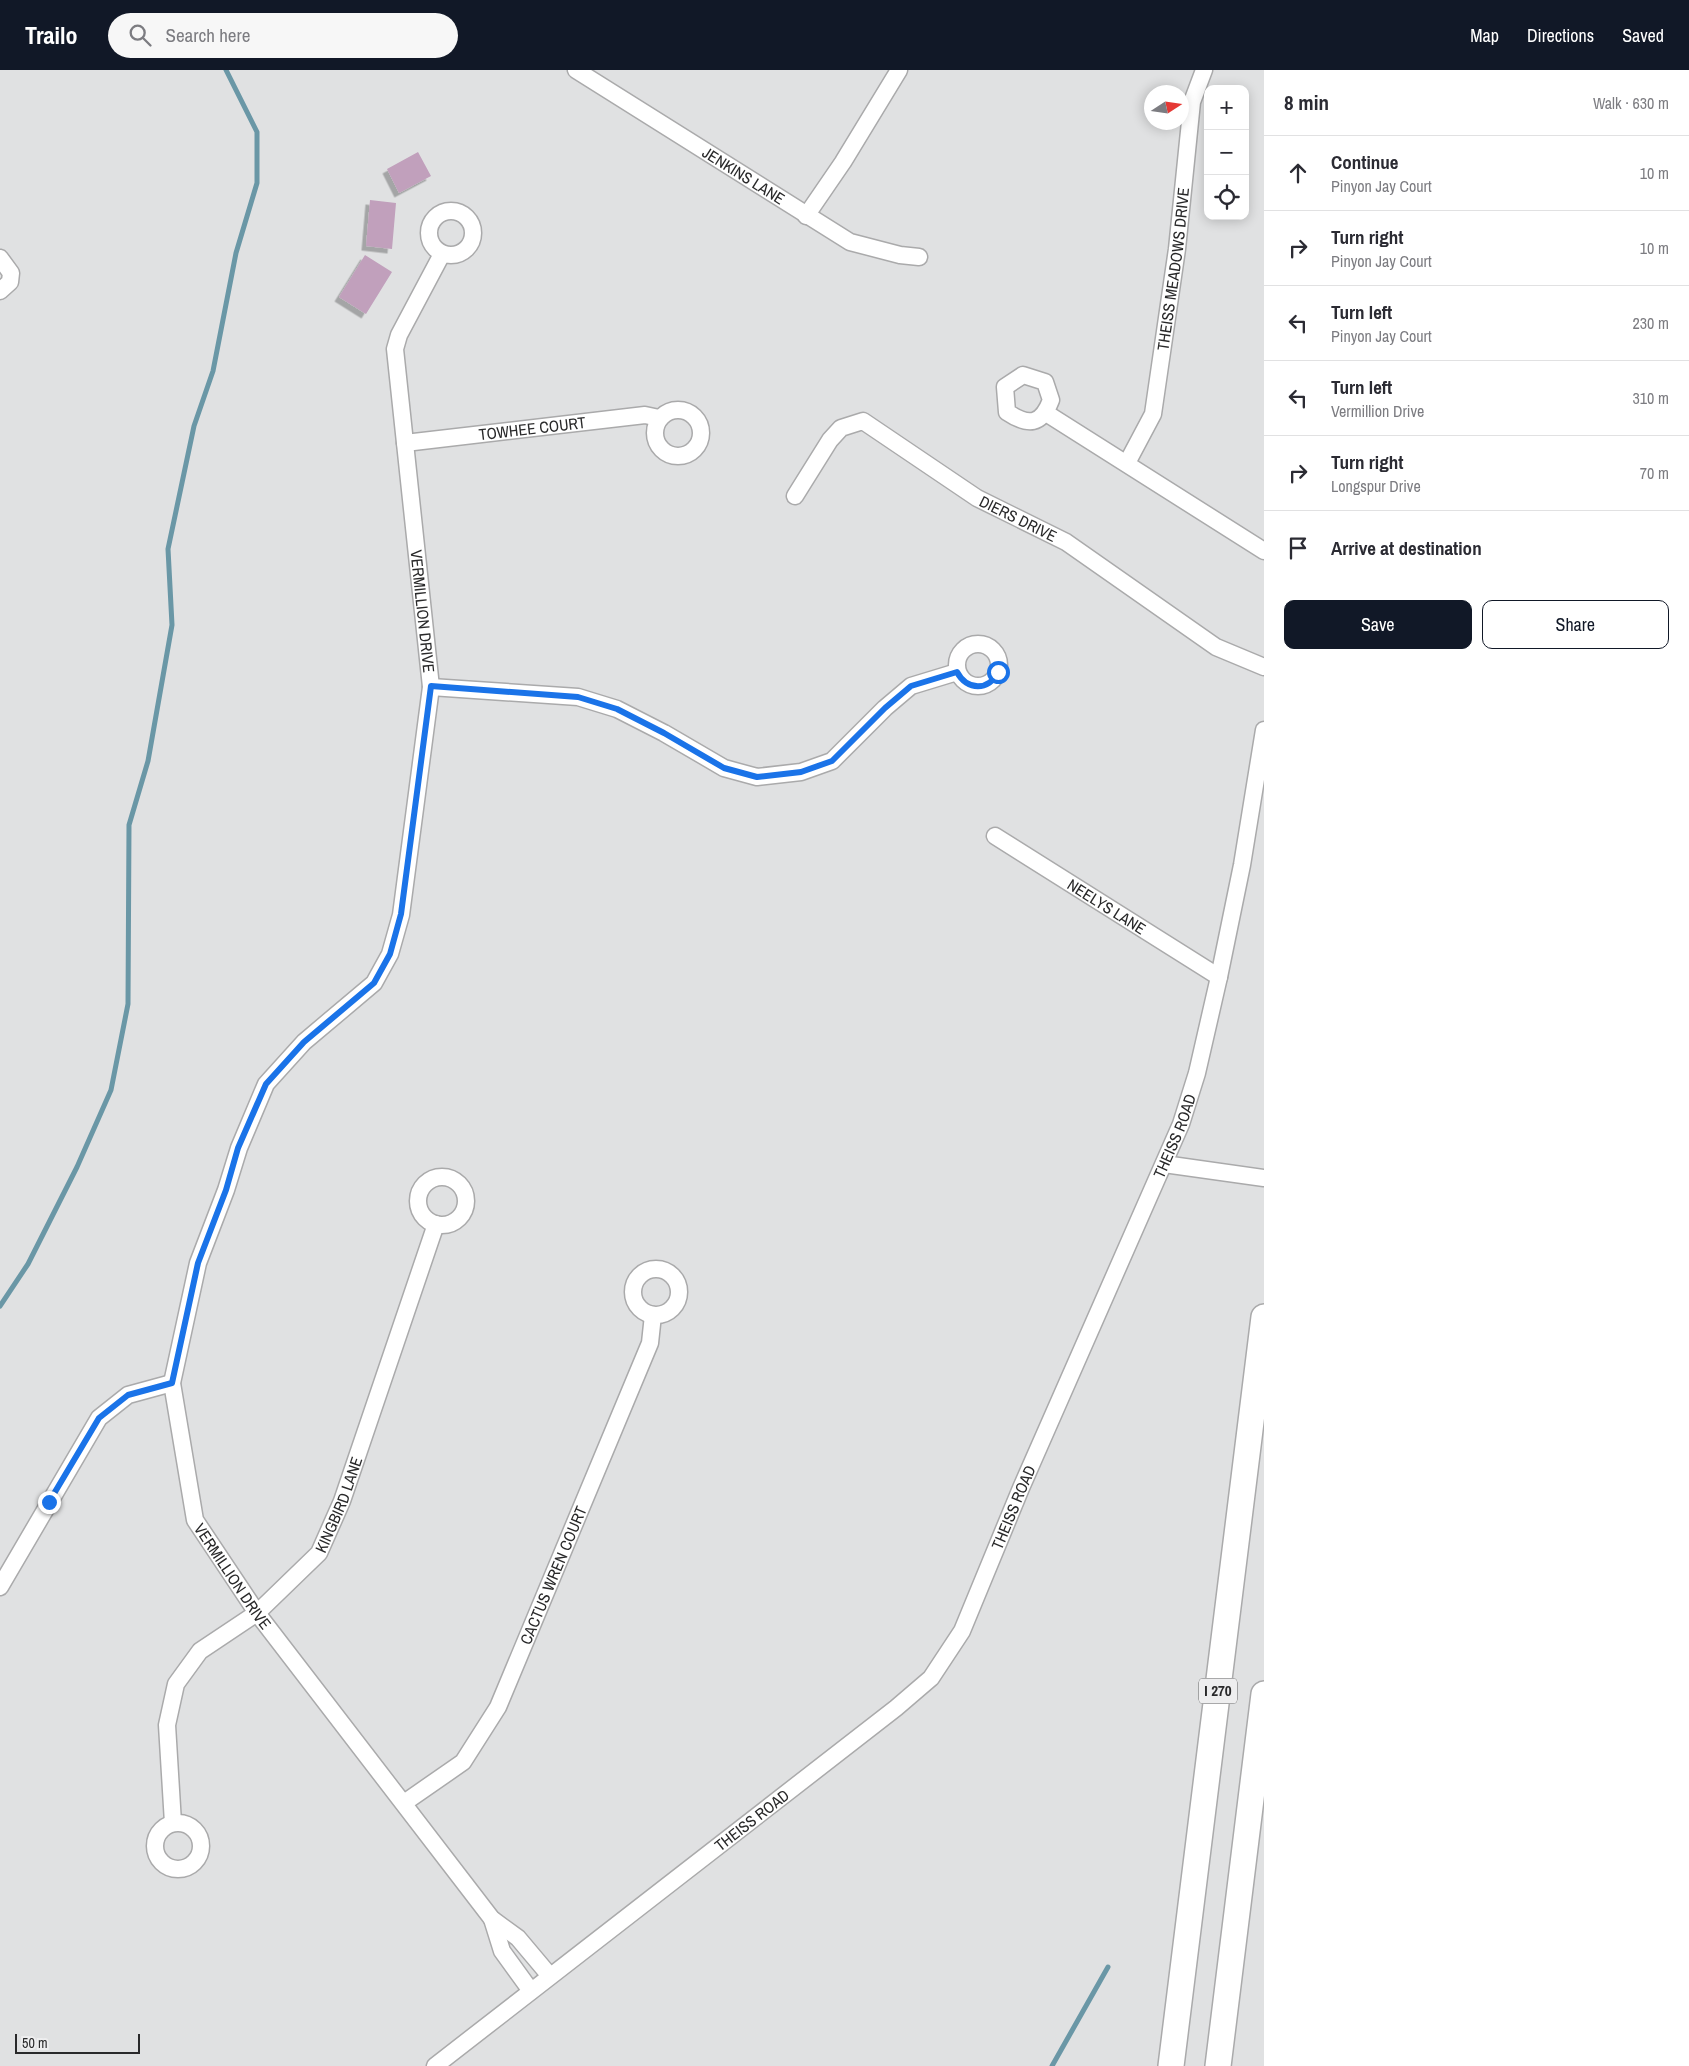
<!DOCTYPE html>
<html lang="en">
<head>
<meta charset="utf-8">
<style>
  :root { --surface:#fff; --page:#f7f7f7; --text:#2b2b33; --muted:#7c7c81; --line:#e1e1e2; --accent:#111827 }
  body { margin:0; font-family:"Archivo Narrow",sans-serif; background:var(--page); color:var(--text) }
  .controls { position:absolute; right:15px; top:15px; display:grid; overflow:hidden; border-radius:10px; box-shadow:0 2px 12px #0003 }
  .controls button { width:45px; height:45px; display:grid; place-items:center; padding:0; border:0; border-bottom:1px solid var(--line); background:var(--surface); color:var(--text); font:25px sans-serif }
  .compass { position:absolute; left:1144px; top:15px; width:45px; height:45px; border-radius:50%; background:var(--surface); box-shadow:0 2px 12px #0003; rotate:78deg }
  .scale { position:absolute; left:15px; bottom:12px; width:125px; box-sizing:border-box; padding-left:5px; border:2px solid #29292a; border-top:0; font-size:14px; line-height:18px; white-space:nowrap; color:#29292a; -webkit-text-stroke:4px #eeeeef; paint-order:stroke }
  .stop { position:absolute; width:15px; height:15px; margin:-11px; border:4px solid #1a73e8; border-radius:50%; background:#fff }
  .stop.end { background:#1a73e8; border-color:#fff; box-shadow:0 1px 5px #0008 }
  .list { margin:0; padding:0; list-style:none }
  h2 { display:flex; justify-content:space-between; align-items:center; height:65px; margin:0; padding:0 20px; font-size:21px }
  h2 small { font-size:16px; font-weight:400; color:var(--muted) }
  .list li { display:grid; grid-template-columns:32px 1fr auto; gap:15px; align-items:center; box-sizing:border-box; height:75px; padding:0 20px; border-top:1px solid var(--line) }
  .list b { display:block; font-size:19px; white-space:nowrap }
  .list p { margin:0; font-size:16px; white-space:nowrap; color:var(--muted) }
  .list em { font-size:16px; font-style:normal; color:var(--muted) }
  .actions { display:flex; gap:10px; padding:15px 20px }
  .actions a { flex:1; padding:11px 0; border:1px solid var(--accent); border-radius:10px; text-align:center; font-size:18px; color:var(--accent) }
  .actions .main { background:var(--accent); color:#fff }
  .icon { flex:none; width:28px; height:28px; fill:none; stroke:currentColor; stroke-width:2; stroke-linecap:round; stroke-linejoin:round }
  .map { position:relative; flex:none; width:1264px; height:1996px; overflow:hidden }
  header { display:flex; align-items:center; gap:30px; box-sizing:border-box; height:70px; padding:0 25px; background:var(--accent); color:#fff }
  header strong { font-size:24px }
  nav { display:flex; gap:28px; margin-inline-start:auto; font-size:18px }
  .search { width:350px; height:45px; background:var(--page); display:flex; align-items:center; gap:12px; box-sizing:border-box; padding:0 18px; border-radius:28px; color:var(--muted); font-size:19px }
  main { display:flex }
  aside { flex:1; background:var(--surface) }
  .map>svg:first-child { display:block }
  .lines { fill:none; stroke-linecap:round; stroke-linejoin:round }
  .stream { stroke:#6a97a6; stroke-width:5 }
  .building { fill:#c1a0bc; filter:url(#shadow) }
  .minor-casing { stroke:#aaaaab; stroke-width:19 }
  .highway-casing { stroke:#aaaaab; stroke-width:28 }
  .minor { stroke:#fff; stroke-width:16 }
  .highway { stroke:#fff; stroke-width:25 }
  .route { stroke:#1a73e8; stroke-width:6 }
  .labels { text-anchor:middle; stroke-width:5; stroke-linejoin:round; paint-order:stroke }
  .shield { fill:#eeeeef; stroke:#646465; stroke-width:1 }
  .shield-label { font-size:15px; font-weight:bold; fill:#29292a }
  .street-label { font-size:16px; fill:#29292a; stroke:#eeeeef }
</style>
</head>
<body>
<header>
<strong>Trailo</strong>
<div class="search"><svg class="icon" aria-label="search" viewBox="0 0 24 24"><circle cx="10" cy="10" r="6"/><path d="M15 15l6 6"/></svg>Search here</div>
<nav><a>Map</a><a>Directions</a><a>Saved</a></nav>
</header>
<main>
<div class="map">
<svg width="1264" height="1996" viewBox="0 0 1264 1996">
  <defs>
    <filter id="shadow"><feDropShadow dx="-4.5" dy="4.5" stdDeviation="0" flood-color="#0004"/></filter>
  </defs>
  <rect width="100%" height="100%" fill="#e0e1e2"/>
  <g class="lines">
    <!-- stream -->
    <path class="stream" d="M0,1236L28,1194L77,1097L111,1020L128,934L129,755L148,691L172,555L168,479L194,356L213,301L236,183L257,113V62L226,0
      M1052,1996L1108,1897"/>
  </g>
  <!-- building -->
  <path class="building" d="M418,82L431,106L399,123L387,99Z
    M370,130L396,133L392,179L366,176Z
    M365,185L392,202L366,244L339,227Z"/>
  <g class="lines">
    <defs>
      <g id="minor">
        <path id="s1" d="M576,0L850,172L900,185L919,187"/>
        <circle cx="451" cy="163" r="22"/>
        <path d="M806,146L843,92L899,0"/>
        <path id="s2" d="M442,184L399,265L395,279L431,617L401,845L390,884L374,913L304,972L266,1014L239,1078L226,1120L198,1193L172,1313L195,1450L257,1543L492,1849L518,1868L550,1906"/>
        <path d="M0,188L11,203L10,212L0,221"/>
        <path d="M1023,305L1045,312L1051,330C1041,356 1028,356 1007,342L1005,317Z"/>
        <circle cx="678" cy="363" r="23"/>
        <path d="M1046,343L1264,481"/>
        <path id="s3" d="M405,373L645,345L659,348"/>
        <path id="s4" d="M1127,393L1153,344L1177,179L1192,32L1204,0"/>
        <path id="s5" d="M795,426L830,370L841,358L863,351L977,428L1066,472L1216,577L1264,597"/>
        <circle cx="978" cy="595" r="21"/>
        <path d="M431,617L578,627L617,639L664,663L724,698L757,707L801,702L832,691L885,638L911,616L957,602"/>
        <path id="s6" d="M995,766L1219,907"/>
        <path d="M1164,1094L1264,1108"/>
        <circle cx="442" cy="1131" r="24"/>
        <circle cx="656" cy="1222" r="23"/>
        <path d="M0,1517L99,1348L128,1325L172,1313"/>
        <path id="s7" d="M404,1733L463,1692L498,1637L650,1273L653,1245"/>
        <path id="s8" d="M173,1753L167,1655L176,1614L200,1581L257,1543L319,1483L342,1431L436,1154"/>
        <circle cx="178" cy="1776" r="23"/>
        <path d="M492,1849L502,1881L531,1921"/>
        <path id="s9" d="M435,1996L896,1638L931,1608L962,1561L1021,1418L1181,1054L1197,1003L1219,907L1242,795L1264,660"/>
      </g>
      <path id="highway" d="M1171,1996L1264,1247
        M1218,1996L1264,1624"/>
    </defs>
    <!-- minor casing -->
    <use href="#minor" class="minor-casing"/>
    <!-- highway casing -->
    <use href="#highway" class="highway-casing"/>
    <!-- minor -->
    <use href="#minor" class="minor"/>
    <!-- highway -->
    <use href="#highway" class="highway"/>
  </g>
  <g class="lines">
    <!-- route -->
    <path class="route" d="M49,1432L99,1348L128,1325L172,1313L198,1193L226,1120L238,1078L266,1014L304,972L374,913L390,884L401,844L431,616L578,627L617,639L664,663L724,698L757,707L801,702L832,691L885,638L911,616L957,602C967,621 989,621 998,602"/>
  </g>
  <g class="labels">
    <!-- shield labels -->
    <rect class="shield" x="1199" y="1608.5" width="38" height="25" rx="4"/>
    <g class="shield-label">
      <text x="1218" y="1626">I 270</text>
    </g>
    <!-- street labels -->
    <g class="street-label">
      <text dy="6" stroke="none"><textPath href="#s1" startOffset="198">JENKINS LANE</textPath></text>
      <text dy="6" stroke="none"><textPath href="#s4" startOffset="202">THEISS MEADOWS DRIVE</textPath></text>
      <text dy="6" stroke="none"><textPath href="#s3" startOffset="128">TOWHEE COURT</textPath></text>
      <text dy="6" stroke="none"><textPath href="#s5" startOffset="289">DIERS DRIVE</textPath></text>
      <text dy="6" stroke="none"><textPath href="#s2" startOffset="370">VERMILLION DRIVE</textPath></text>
      <text dy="6" stroke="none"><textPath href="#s6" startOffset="132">NEELYS LANE</textPath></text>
      <text dy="6" stroke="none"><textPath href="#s9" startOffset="1225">THEISS ROAD</textPath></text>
      <text dy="6" stroke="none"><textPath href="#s8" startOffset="388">KINGBIRD LANE</textPath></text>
      <text dy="6" stroke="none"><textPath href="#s9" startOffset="820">THEISS ROAD</textPath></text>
      <text dy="6" stroke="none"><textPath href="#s7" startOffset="280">CACTUS WREN COURT</textPath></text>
      <text dy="6" stroke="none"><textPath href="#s2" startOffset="1419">VERMILLION DRIVE</textPath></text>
      <text dy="6" stroke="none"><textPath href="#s9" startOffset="401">THEISS ROAD</textPath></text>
    </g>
  </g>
</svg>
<div class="controls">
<button>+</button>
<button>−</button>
<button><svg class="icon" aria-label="locate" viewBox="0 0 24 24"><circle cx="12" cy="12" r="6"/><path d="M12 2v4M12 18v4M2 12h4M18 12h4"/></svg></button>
</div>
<svg class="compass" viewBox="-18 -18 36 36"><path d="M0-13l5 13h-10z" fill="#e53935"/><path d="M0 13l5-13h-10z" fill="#7c7c81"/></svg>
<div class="scale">50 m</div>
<div class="stop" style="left:998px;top:602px"></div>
<div class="stop end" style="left:49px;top:1432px"></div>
</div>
<aside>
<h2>8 min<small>Walk · 630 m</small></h2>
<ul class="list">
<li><svg class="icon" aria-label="ahead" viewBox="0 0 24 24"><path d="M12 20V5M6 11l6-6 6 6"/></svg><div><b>Continue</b><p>Pinyon Jay Court</p></div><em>10 m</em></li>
<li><svg class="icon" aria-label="right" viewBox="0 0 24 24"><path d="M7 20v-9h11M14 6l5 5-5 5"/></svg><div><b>Turn right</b><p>Pinyon Jay Court</p></div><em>10 m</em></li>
<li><svg class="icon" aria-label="left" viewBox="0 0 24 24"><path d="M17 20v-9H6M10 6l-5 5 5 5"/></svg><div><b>Turn left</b><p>Pinyon Jay Court</p></div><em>230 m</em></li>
<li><svg class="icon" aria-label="left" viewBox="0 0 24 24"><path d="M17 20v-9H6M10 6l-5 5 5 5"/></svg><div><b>Turn left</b><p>Vermillion Drive</p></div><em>310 m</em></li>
<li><svg class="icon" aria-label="right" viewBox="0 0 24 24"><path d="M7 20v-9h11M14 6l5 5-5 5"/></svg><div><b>Turn right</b><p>Longspur Drive</p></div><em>70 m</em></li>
<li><svg class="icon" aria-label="arrive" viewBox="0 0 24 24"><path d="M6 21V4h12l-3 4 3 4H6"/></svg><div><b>Arrive at destination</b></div></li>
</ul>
<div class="actions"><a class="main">Save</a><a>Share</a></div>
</aside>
</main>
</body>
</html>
